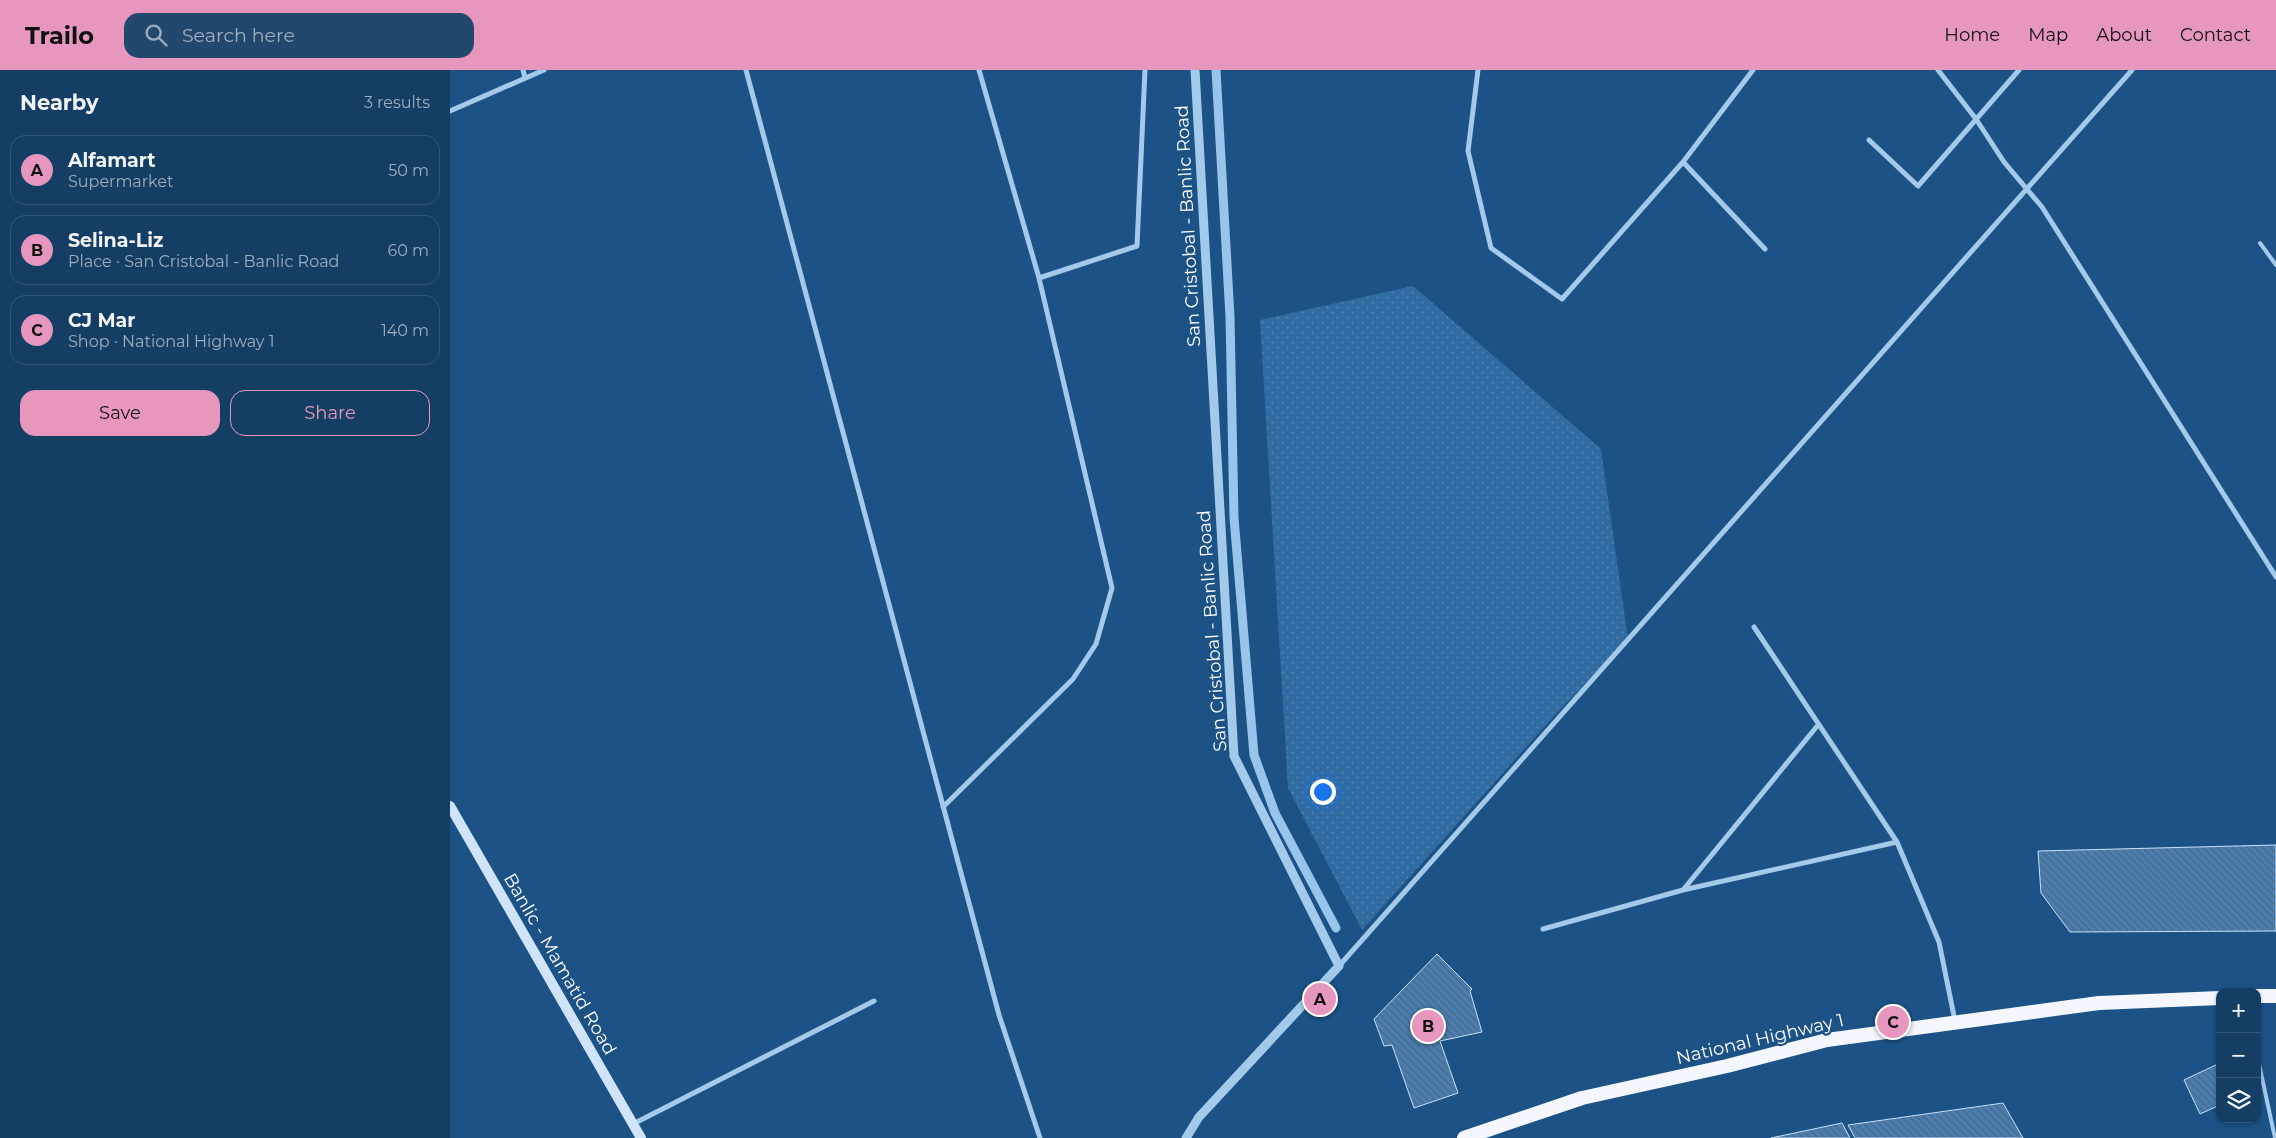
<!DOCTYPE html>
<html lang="en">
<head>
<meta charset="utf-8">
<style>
  :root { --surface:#153e64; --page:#22496d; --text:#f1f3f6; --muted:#9daebf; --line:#345778; --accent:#e797bd }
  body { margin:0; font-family:Montserrat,sans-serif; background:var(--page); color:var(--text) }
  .controls { position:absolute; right:15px; bottom:15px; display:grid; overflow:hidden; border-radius:10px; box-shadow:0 1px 4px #0004 }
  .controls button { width:45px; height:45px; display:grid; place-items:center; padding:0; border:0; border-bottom:1px solid var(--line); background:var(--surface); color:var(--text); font:25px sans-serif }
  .you { position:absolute; left:872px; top:721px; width:18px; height:18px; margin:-12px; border:4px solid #fff; border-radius:50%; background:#1a73e8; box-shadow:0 0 0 8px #1a73e833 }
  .badge { display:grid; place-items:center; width:32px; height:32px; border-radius:50%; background:var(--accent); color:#111; font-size:16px; font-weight:700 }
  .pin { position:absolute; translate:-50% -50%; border:2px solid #fff; box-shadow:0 1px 5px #0006 }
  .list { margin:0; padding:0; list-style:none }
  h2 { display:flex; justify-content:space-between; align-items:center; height:65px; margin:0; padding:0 20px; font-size:21px }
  h2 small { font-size:16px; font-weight:400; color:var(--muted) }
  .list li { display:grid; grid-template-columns:32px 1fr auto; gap:15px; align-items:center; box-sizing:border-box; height:70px; margin:0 10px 10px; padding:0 10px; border:1px solid var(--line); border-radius:15px }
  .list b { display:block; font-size:19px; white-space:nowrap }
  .list p { margin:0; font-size:16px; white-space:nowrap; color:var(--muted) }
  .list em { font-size:16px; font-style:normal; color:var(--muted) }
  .actions { display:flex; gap:10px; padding:15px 20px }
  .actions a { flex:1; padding:11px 0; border:1px solid var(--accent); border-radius:15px; text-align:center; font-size:18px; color:var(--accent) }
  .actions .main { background:var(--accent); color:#111 }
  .icon { flex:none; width:28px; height:28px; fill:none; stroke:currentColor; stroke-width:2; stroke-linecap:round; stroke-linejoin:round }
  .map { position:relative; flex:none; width:1826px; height:1068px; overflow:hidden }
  header { display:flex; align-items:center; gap:30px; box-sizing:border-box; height:70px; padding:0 25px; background:var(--accent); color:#111 }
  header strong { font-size:24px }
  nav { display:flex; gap:28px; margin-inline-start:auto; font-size:18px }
  .search { width:350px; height:45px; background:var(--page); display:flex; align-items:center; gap:12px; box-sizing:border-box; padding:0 18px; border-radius:15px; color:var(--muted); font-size:19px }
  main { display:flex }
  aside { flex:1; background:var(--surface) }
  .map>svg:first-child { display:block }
  .grass { fill:url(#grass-dots) }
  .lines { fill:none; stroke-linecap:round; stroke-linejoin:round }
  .stream { stroke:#97c5ec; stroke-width:9 }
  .building { fill:url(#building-back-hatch); stroke:#c8e1f8 }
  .service { stroke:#a3c9eb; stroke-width:4 }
  .minor { stroke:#a3c9eb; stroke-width:5 }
  .tertiary { stroke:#a3c9eb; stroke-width:9 }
  .secondary { stroke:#cfe4f8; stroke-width:10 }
  .trunk { stroke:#f4f8fe; stroke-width:14 }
  .labels { text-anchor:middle; stroke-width:4.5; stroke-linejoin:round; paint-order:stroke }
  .street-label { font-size:18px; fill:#fff; stroke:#1c5285 }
</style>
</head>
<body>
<header>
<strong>Trailo</strong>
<div class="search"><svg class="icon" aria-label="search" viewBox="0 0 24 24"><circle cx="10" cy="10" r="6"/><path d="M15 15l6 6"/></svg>Search here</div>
<nav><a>Home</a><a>Map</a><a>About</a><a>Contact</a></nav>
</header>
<main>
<aside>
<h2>Nearby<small>3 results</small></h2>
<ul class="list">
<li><span class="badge">A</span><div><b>Alfamart</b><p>Supermarket</p></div><em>50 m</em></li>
<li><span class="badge">B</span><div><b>Selina-Liz</b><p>Place · San Cristobal - Banlic Road</p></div><em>60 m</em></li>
<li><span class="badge">C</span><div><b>CJ Mar</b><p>Shop · National Highway 1</p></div><em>140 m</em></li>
</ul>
<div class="actions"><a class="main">Save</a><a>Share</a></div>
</aside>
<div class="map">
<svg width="1826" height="1068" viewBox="0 0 1826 1068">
  <defs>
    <pattern id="grass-dots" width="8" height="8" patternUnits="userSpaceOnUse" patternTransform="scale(1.25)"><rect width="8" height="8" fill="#306ca2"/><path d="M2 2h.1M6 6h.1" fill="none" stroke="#4f82b0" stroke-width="1.8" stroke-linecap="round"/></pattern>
    <pattern id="building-back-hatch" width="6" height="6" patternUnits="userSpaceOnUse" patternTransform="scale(1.25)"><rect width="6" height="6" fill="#4a7eb0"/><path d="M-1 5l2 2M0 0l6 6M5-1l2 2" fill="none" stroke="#4b6883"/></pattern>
  </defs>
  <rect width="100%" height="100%" fill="#1c5285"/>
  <!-- grass -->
  <path class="grass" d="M963,216L1151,379L1178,569L1105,645L912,860L838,718L810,250Z"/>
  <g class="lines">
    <!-- stream -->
    <path class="stream" d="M766,0L780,247L784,448L804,685L825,743L886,858"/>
  </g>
  <!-- building -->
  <path class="building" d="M1826,775V861L1620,862L1591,823L1588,781Z
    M987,884L1022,919L1020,921L1032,962L990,971L1008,1023L964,1038L942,975L934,976L924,949Z
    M1770,993V1035L1750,1044L1734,1010Z
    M1553,1033L1573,1068H1405L1398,1055Z
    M1392,1053L1400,1068H1321Z"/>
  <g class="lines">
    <!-- service -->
    <path class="service" d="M1810,173L1826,195
      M1807,968L1809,994L1825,1068"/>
    <!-- minor -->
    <path class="minor" d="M73,0L75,8
      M296,0L549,945L590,1068
      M1028,0L1018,81L1041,178L1112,229L1233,92L1303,0
      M1488,0L1526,49L1554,92L1592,137L1826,507
      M0,41L94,0
      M1419,70L1468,116L1569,0
      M1233,92L1315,179
      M589,208L687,176L695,0
      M1304,557L1447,772L1489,872L1505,951
      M493,737L623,609L646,574L662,518L589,208L529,0
      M1233,820L1368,655
      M1093,859L1233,820L1447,772
      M889,896L1682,0
      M183,1054L424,931"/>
    <!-- tertiary -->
    <path class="tertiary" d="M736,1068L749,1047L889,896L784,686L745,0"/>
    <!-- secondary -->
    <path class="secondary" d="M0,736L191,1068"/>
    <!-- trunk -->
    <path class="trunk" d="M1807,926H1826
      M1014,1068L1132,1028L1277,996L1377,970L1649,933L1770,928"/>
  </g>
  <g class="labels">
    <!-- street labels -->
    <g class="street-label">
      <text transform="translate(738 156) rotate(-93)" y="6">San Cristobal - Banlic Road</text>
      <text transform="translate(762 561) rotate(-94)" y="6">San Cristobal - Banlic Road</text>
      <text transform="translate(110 894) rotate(60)" y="6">Banlic - Mamatid Road</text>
      <text transform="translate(1310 969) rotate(-13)" y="6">National Highway 1</text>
    </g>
  </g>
</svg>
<div class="controls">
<button>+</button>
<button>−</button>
<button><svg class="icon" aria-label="layers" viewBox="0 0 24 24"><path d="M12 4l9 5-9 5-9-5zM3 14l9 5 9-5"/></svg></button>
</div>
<div class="you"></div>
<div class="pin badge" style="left:870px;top:929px">A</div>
<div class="pin badge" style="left:978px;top:956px">B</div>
<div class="pin badge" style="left:1443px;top:952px">C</div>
</div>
</main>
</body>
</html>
